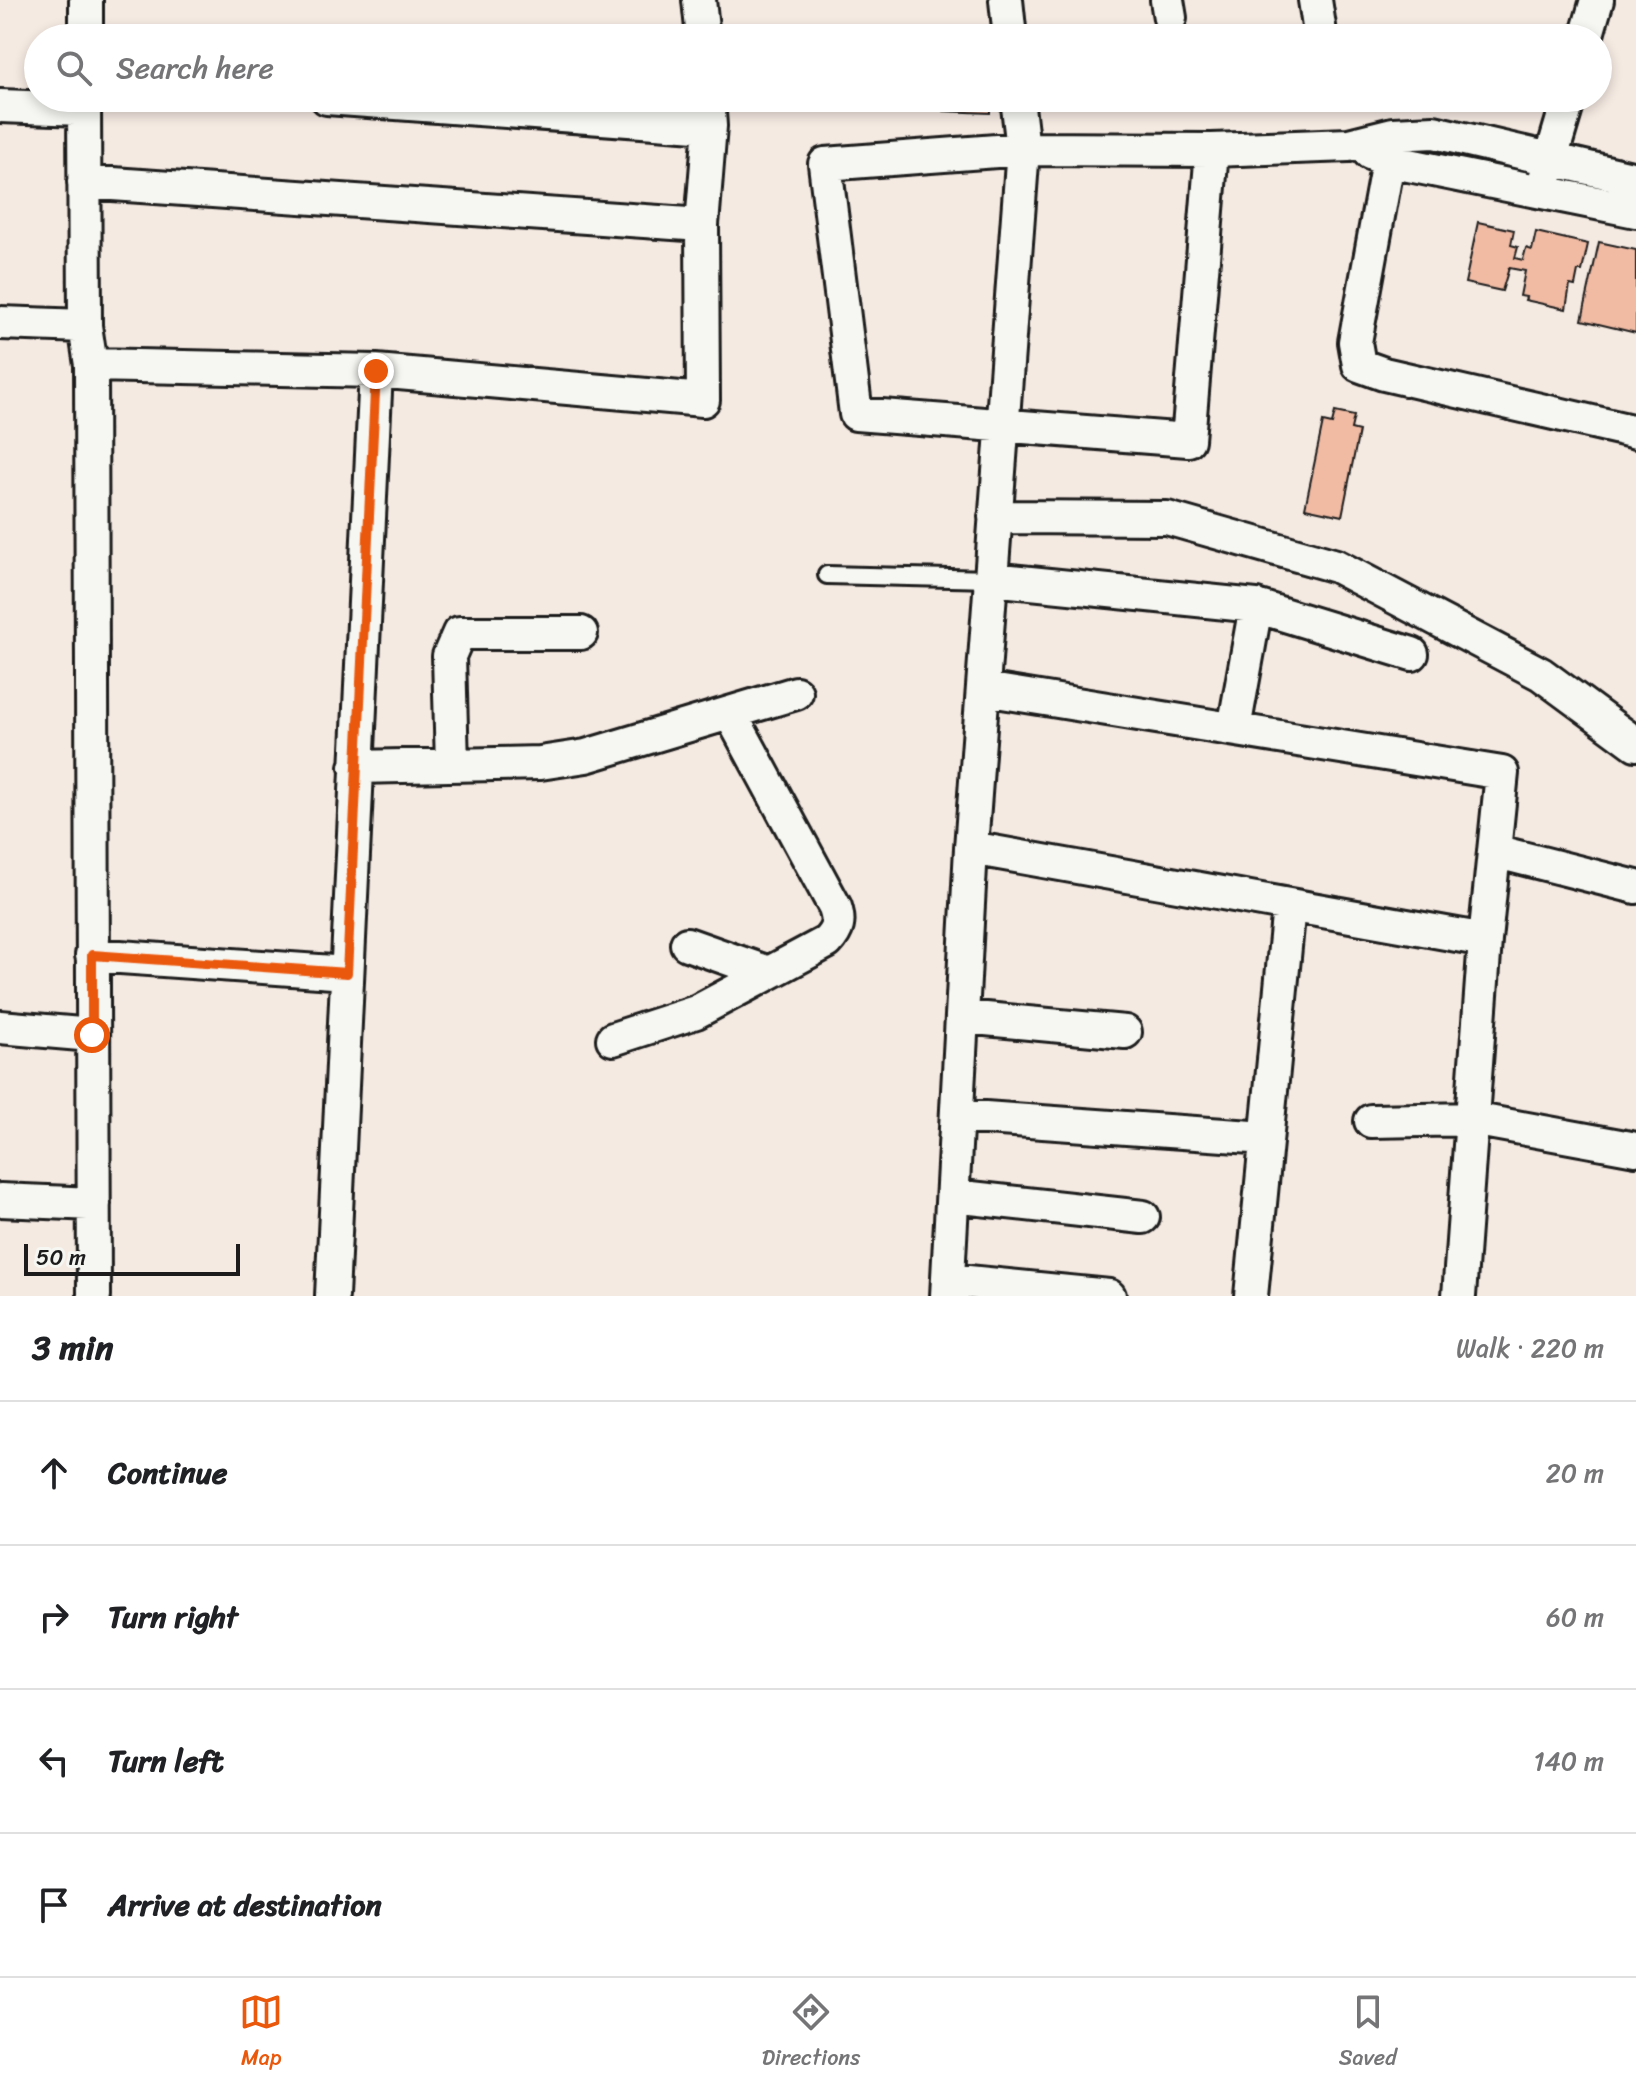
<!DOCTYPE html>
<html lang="en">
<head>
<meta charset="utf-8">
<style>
  :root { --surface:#fff; --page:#f2f2f2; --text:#202124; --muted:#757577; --line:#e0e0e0; --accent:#ea580c }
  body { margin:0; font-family:Sriracha,sans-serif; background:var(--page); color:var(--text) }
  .scale { position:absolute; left:24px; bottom:20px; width:216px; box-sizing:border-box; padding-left:8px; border:4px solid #1c1c1c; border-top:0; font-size:22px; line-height:28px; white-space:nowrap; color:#1c1c1c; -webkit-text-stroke:6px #f6f6f2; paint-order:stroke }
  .stop { position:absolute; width:24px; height:24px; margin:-18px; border:6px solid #ea580c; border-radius:50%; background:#fff }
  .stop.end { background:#ea580c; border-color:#fff; box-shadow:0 2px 8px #0008 }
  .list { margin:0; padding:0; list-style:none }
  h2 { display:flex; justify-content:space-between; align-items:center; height:104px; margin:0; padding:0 32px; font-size:34px }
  h2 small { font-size:26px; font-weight:400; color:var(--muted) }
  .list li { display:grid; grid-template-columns:52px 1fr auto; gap:24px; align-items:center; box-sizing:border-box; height:144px; padding:0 32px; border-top:2px solid var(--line) }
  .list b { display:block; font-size:30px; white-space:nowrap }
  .list em { font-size:26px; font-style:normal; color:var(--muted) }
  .icon { flex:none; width:44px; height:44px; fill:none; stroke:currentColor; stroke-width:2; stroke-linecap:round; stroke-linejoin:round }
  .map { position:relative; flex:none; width:1636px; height:1296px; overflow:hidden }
  .search { position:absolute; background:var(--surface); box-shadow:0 4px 12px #0003; left:24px; right:24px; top:24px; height:88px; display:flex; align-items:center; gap:20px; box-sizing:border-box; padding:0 28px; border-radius:44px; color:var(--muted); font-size:30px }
  .sheet { height:680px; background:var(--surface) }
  nav { display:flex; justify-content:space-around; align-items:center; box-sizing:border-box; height:112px; border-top:2px solid var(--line); background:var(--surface); font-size:22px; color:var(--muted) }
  nav a { display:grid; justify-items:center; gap:4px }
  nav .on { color:var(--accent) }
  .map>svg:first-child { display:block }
  .building { fill:#f0baa3; stroke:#1c1c1c; stroke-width:2 }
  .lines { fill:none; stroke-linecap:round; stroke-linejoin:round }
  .lane-casing { stroke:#1c1c1c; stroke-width:22 }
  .street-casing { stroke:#1c1c1c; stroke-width:38 }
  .lane { stroke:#f6f6f2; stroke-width:16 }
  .street { stroke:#f6f6f2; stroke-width:32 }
  .route { stroke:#ea580c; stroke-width:10 }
</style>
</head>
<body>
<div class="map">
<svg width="1636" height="1296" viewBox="0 0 1636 1296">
  <rect width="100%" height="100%" fill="#f5eae2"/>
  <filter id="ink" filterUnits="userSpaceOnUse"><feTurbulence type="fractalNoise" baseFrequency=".0125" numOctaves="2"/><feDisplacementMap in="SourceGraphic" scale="16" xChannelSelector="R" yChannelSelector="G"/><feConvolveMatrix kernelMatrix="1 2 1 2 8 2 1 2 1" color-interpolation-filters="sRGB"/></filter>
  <g filter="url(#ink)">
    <!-- building -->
    <path class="building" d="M941,98H990V113L943,111Z
      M1478,222L1514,230L1511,245L1518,247L1515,258L1523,260L1526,248L1532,250L1536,232L1588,244L1582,271H1578L1575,286L1570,285L1566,309L1525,300L1526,297L1520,296L1525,271L1509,268L1502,291L1465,283Z
      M1599,242L1636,250V333L1582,320Z
      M1335,412L1354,416L1351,429L1359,431L1342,516L1305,508L1323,422L1332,424Z"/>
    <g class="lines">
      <defs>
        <path id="lane" d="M827,575L991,579"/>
        <path id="street" d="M86,0V38
          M699,0L703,38
          M1006,0L1010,38
          M1167,0L1170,18
          M1315,0L1320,33
          M1586,38L1597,0
          M84,98L85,326L91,365L94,1296
          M327,98L710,126
          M0,106L82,109
          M1393,134L1355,342L1359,365L1384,374L1636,432
          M1212,150L1188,440L856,414L825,164L1023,149L1212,150L1349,145L1393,134L1434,132L1636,179
          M1370,153L1389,161L1636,211
          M1545,179L1569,98
          M84,182L702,225
          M0,323L85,326
          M91,365L376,371L703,400L702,225L710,126L708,98
          M995,517L1167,518L1336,566L1541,674L1636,744
          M991,579L1256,606L1412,654
          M984,689L1502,773L1485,940L1459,1296
          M1234,729L1256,606
          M452,765L449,656L459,633H581
          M356,767L540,763L586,756L796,693
          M971,848L1485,940
          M1494,851L1636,887
          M687,944L769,973
          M92,955L347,973
          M964,1017L1125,1032
          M0,1027L92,1035
          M613,1039L696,1012L827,942C838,930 840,922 835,907L730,713
          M958,1116L1266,1138
          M1371,1121L1472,1119L1636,1149
          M953,1196L1143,1217
          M0,1200L94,1204
          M948,1280L1109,1296
          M332,1296L376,371
          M947,1296L971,848L1023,149L1017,98
          M1251,1296L1289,906"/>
      </defs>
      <!-- lane casing -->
      <use href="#lane" class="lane-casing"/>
      <!-- street casing -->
      <use href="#street" class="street-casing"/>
      <!-- lane -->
      <use href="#lane" class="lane"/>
      <!-- street -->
      <use href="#street" class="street"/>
    </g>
  </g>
  <g class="lines" filter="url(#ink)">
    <!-- route -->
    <path class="route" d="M92,1035V955L347,973L376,371"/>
  </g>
</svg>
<div class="scale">50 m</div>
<div class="stop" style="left:92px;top:1035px"></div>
<div class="stop end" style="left:376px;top:371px"></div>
<div class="search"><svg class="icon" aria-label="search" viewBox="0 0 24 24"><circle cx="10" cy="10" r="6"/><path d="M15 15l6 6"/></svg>Search here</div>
</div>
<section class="sheet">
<h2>3 min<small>Walk · 220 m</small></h2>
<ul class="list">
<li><svg class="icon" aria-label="ahead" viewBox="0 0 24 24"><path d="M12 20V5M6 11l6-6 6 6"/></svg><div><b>Continue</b></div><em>20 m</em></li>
<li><svg class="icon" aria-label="right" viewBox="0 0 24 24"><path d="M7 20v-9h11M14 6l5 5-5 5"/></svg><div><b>Turn right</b></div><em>60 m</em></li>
<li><svg class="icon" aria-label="left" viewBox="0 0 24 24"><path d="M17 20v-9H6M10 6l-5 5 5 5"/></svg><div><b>Turn left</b></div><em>140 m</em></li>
<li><svg class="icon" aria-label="arrive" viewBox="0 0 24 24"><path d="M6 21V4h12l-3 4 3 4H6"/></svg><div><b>Arrive at destination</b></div></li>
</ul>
</section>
<nav>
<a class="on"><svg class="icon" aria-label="map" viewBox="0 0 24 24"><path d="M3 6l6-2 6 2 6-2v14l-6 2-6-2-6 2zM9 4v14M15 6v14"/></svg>Map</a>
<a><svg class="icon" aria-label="directions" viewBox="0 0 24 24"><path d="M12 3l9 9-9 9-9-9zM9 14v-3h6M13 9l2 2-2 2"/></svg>Directions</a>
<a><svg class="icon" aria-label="saved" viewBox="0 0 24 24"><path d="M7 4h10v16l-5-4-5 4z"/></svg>Saved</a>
</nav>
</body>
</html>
